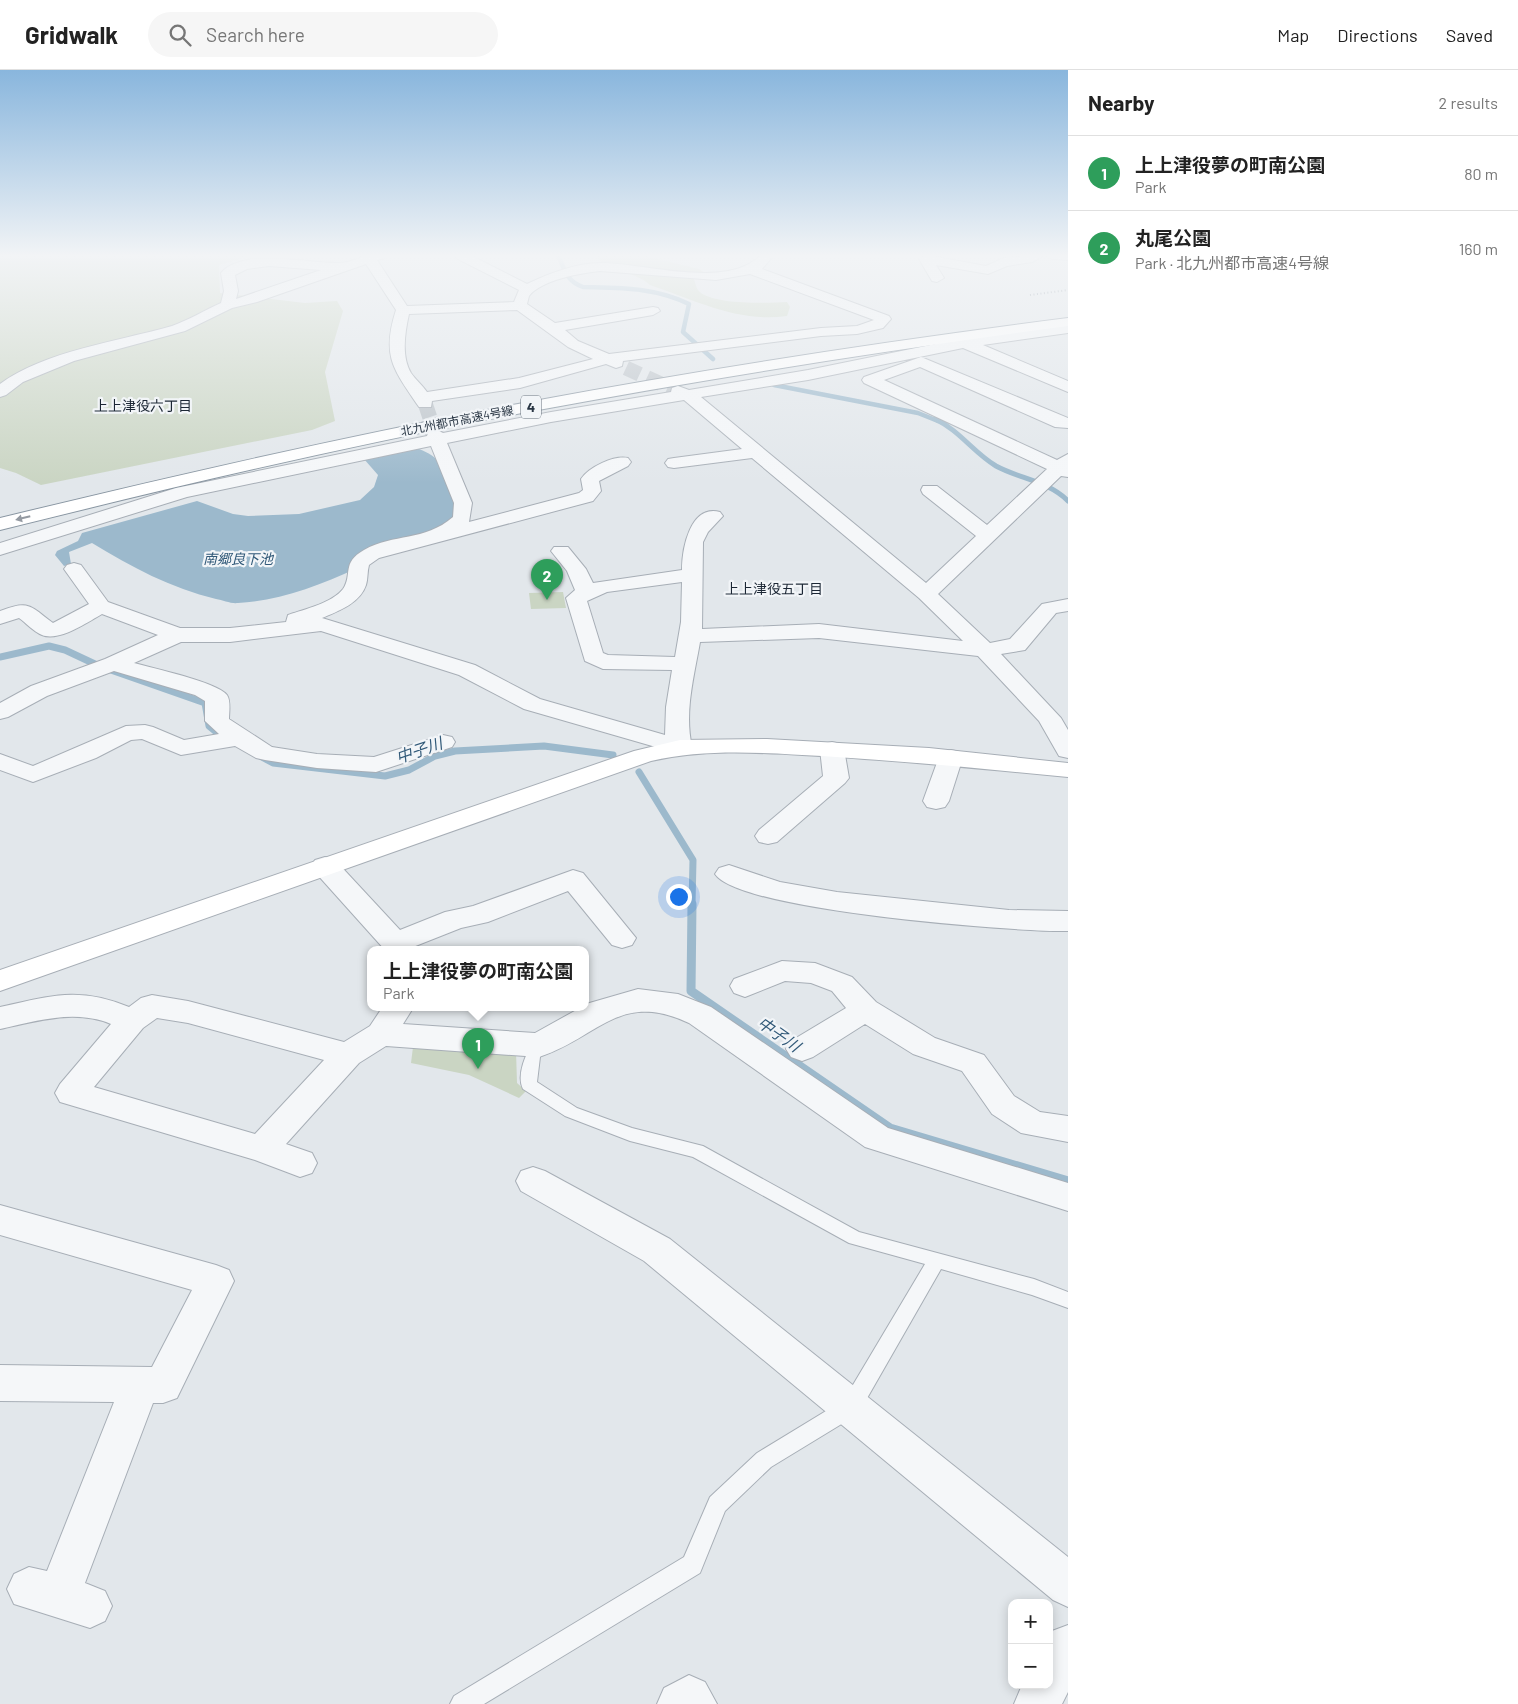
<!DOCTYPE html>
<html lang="en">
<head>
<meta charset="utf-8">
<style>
  :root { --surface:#fff; --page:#f6f6f6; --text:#222; --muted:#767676; --line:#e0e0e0; --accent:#db2777 }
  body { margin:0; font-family:Barlow,"Noto Sans JP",sans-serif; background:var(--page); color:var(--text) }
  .controls { position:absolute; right:15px; bottom:15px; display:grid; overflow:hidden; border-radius:10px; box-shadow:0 2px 12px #0003 }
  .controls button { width:45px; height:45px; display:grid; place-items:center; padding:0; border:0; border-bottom:1px solid var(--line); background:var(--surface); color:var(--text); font:25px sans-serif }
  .you { position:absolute; left:678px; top:826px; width:18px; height:18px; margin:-12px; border:4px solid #fff; border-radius:50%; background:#1a73e8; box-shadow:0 0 0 8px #1a73e833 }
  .badge { display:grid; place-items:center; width:32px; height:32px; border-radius:50%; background:var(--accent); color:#fff; font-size:16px; font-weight:700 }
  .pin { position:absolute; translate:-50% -41px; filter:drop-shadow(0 1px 2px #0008) }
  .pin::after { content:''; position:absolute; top:26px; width:18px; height:15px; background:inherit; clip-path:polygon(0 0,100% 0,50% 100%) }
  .popup { position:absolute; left:367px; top:876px; width:222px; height:65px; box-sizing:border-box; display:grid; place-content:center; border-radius:10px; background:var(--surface); filter:drop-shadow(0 1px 4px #0005); font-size:16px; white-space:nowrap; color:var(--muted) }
  .popup b { font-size:19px; color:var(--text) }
  .popup::after { content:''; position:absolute; left:50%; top:100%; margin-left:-10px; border:10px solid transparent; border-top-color:var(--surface) }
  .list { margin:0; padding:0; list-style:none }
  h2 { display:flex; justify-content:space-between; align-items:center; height:65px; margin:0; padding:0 20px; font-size:21px }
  h2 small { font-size:16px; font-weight:400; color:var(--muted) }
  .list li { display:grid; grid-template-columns:32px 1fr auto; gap:15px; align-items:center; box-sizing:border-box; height:75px; padding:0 20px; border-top:1px solid var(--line) }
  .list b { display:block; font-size:19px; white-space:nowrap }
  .list p { margin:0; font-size:16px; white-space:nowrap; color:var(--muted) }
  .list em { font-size:16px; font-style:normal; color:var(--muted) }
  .icon { flex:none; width:28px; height:28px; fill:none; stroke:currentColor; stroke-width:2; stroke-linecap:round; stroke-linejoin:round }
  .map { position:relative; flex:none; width:1068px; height:1634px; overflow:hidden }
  header { display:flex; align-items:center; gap:30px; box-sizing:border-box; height:70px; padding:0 25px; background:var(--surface); border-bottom:1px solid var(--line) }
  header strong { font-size:24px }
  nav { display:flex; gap:28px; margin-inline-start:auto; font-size:18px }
  .search { width:350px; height:45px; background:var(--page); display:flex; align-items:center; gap:12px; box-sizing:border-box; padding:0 18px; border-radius:28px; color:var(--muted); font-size:19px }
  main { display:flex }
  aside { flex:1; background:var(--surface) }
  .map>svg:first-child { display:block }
  .green { fill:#cad5c3 }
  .water { fill:#9cb9cc }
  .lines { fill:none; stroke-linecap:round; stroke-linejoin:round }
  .stream-far3 { stroke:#9cb9cc; stroke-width:4.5 }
  .stream-far2 { stroke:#9cb9cc; stroke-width:5 }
  .stream-far1 { stroke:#9cb9cc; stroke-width:7 }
  .stream { stroke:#9cb9cc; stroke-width:9 }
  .street-tunnel-far1 { stroke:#bdc4ca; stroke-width:15; stroke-dasharray:15 8; stroke-linecap:butt }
  .street-tunnel { stroke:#bdc4ca; stroke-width:19; stroke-dasharray:19 9; stroke-linecap:butt }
  .lane-casing { stroke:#a7aeb6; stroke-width:2 }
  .street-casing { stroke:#a7aeb6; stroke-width:2 }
  .secondary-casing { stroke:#a7aeb6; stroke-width:2 }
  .highway-casing { stroke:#8996a2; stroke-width:2 }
  .lane { fill:#f5f7f9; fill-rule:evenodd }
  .street { fill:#f5f7f9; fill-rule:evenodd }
  .secondary { fill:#fff; fill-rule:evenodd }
  .highway { fill:#fff; fill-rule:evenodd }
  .rail { stroke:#7b8895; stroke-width:2; stroke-dasharray:1 2.5; stroke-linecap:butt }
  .oneway { fill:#949aa2 }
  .labels { text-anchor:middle; stroke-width:4.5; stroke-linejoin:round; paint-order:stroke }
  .far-street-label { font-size:12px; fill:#293644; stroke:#f2f5f8 }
  .far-neighbourhood-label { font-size:14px; fill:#1c2735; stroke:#f2f5f8 }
  .shield { fill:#f2f5f8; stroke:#656f7a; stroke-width:1 }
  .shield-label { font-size:14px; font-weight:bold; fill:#293644 }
  .far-water-label { font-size:14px; font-style:italic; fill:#325a79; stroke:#f2f5f8 }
  .water-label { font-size:16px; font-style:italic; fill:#325a79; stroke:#f2f5f8 }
</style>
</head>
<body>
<header>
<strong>Gridwalk</strong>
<div class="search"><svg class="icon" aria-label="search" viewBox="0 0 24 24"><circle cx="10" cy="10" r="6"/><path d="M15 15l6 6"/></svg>Search here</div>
<nav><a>Map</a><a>Directions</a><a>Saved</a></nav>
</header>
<main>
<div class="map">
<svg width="1068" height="1634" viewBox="0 0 1068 1634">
  <rect width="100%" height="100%" fill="#e2e7eb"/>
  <!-- green -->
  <path class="green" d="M0,185H253L219,195L220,223L305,233L337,231L343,241L325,302L335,351L312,360L41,415L16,403L0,398Z
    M596,185H642L699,199L705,203L694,209C696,215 696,219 701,223C719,235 766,233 787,232L790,237L787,246C738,253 695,230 650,215C637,202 602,199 596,185Z
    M563,522L566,538L531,539L529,523Z
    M414,969L516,981L517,1013L526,1021L519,1028L469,1005L411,993Z"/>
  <!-- water -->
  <path class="water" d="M415,377C421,380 432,384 436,389C453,408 454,426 453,450C390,481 310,530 238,533C231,534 223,530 216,529C171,518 131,497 92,473L69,482L71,494L64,496L55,485L57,481L78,471L82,463L197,431L233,444L248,446L299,444L360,430L374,417L378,405L364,389Z"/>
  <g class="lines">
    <!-- stream-far3 -->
    <path class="stream-far3" d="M558,185C565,200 566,211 583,217C620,218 655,217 689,234L683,262L713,289
      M774,315L918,343L938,351"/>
    <!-- stream-far2 -->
    <path class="stream-far2" d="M935,349C959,360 974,383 996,396C1020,409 1048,411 1068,431"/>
    <!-- stream-far1 -->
    <path class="stream-far1" d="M0,587L49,576L65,580L97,595
      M108,599L205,633L209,656L220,665
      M260,686L273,693L385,706L409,700L435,686L455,681L544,676L613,685
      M639,702L693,790L692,835"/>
    <!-- stream -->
    <path class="stream" d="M692,834L691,921L890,1058L1068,1111"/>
    <!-- street-tunnel-far1 -->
    <path class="street-tunnel-far1" d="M626,298L672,319
      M425,333L431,351"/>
    <!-- street-tunnel -->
    <path class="street-tunnel" d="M430,349L435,364"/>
    <defs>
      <path id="lane" d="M539,969L544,971L547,975L540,987L537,1012L577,1038L632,1058L703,1076L859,1162L1034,1209L1068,1222V1238L1032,1225L941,1199L858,1344L771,1397L725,1441L700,1503L484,1634H450L454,1626L684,1487L710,1427L757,1383L844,1330L925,1194L849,1173L693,1087L630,1071L565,1046L523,1019C516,1005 526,983 534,971Z"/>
      <path id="street" d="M361,185H387L386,188L377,190L407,236L514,232L519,220L456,188L455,185H470L527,214C550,203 576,193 601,193C646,193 727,220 761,185H774L762,199L889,246L891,249L883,258L857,264L821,266L623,291L622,296L616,298L606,294L520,318L432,331L431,337H419C394,300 381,287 396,240L366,194L257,232L232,238L185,261L74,291L23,312L6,325L0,327V314C44,281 120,271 172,256C189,250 205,240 221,233L224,221L221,203C242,177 310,194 339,193C347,193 354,190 362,187ZM269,196L321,200L236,229L238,221L235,205L247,199ZM600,201L716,210L750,204L874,250L857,256L821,258L609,284L578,271L565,260L653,245L660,241L658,238L653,237L555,253L527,234L529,226C541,210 581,203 600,201ZM517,240L568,277L593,289L519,308L427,322C422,315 416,310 411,303C401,286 405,262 409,244Z
        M926,185L986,196L1004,188L1045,185L1032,192L1007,196L988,204L936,195L944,208L937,212L932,211L919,189Z
        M1045,185H1068V190L1052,189Z
        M1068,255V263L983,275L1068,311V322L963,278L808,310L701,327L926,513L976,466L923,424L921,420L923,416H937L987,455L1047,399L864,313L862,310L864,307L921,287L1068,348V358L1055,357L920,297L884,310L1057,390L1068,384V407L1061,406L938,524L990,573L1010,569L1042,534L1068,529V541L1056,543L1025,580L1001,584L1061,648L1068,660V688L1059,686L1039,651L978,586L819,568L700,572C694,607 684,642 692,677L689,682L680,684L524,639L459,605L321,561L230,572H181L134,593C152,598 217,612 227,625C231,631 229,642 229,649L272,677L317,684L374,687L443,665L452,667L455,672L452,677L376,702L317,698L265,690L256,688L235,676L181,685L142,669L131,670L96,688L33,712L0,700V684L33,696L126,656L145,655L153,657L184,670L219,664L205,651V631L195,625L114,601L47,626L8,647L0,649V633L31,616L105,589L158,565L102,544C88,552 59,572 42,565C34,562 26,553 19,548L0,554V541C29,530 29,535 53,553L89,534L64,499L67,495L74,493L81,495L108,532L180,558H230L286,552L288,545C305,539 332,533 343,519C353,505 341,493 364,480C394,463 424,472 453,447L454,433L431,376L187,427L0,485V473L176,418L427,366L429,360L435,359L443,363L551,342L671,322L672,318L678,316L689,320L808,300L965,268ZM684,330L742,379L674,388L668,389L665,393L668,397L674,398L752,388L919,528L963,571L819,554L702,559L703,472L708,462L723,446L720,442C690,434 682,479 682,500L593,513L586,499L568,477H554L551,481L567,501L575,520L566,528L585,591L603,599L672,600L666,637L665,665L540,629L475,595L322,548C339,541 360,533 366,515C368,509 367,502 369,495L379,488L593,431L601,421L599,411L628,396L631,392L628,388C614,385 589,397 581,409L583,420L579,423L469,452L472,433L447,373L551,352ZM682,512L681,552L675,587L608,585L603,583L587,531L607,522Z
        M832,672L841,674L844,679L849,708L845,713L777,772L768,774L759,772L755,766L759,760L823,706L820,679L823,674Z
        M951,680L960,682L963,687L949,731L945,737L936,739L927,737L923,731L939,687L942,682Z
        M325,787L335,790L400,860L445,842L473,836L573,800L583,803L636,868L632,875L622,878L612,875L568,821L488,852L461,858L413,877L415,880H385L315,802L311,796L315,790Z
        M729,795L780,812L837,822L1009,840L1068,841V861C1017,862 739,841 715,804L719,798Z
        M782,891L815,893L852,907L876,932L935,968L984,985L1014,1026L1040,1042L1068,1046V1072L1021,1063L992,1044L962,1001L913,984L865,954L813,987L802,991L791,987L786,979L791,971L846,938L832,921L811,913L785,911L745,927L734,923L730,916L734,909Z
        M638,919L678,924L711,937L888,1058L1068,1113V1141L865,1077L689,953C619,920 598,968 539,987L386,976L359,993L286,1074L312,1083L317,1093L312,1103L300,1107L255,1090L60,1032L55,1023L60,1014L111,954C74,939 38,951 0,959V937C51,926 78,916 129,937L141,928L152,925L188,931L344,972L370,956L382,938H413L403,954L535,963L580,938H586V934ZM157,948L188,953L324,990L255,1064L94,1017L143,958Z
        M533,1097L545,1101L670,1169L1068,1487V1537L1053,1530L644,1191L521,1121L516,1111L521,1101Z
        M0,1135L216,1195L229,1200L234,1211L177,1328L163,1333H153L85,1513L105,1521L112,1536L105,1551L90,1558L14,1534L7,1519L14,1504L29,1497L47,1501L114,1332L0,1331V1295L152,1297L192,1220L0,1165Z
        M1068,1555V1622L1062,1634H1014L1022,1615H1049V1566L1052,1561Z
        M689,1605L705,1612L717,1634H657L664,1618Z"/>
      <path id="secondary" d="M767,669L929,678L1068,693V707C986,699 904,691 822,686C766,683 706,678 651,691L0,921V900L634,681L680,670Z"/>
      <path id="highway" d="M1068,248V256C889,280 711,308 533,341C354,374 177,416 0,460V448C177,405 354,364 534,331C711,298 889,271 1068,248Z"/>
    </defs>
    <!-- lane casing -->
    <use href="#lane" class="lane-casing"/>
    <!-- street casing -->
    <use href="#street" class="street-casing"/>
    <!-- secondary casing -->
    <use href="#secondary" class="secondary-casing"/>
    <!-- highway casing -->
    <use href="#highway" class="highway-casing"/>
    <!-- lane -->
    <use href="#lane" class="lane"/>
    <!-- street -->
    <use href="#street" class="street"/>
    <!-- secondary -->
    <use href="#secondary" class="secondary"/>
    <!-- highway -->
    <use href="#highway" class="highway"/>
    <!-- rail -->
    <path class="rail" d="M1030,225L1068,220"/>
  </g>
  <!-- one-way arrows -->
  <defs><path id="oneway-solid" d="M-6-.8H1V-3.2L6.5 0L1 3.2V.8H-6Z" transform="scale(1.25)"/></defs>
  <use class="oneway" href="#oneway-solid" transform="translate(23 448) rotate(166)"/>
  <!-- sky -->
  <linearGradient id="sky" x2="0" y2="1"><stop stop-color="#89b6dd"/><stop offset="0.45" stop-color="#f2f4f6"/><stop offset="1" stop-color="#f2f4f6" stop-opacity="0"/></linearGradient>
  <rect width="1068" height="413" fill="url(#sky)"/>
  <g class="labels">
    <!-- far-street labels -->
    <g class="far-street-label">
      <text transform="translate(457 351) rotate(-11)" y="4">北九州都市高速4号線</text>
    </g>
    <!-- far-neighbourhood labels -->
    <g class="far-neighbourhood-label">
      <text x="143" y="341">上上津役六丁目</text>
      <text x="774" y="524">上上津役五丁目</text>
    </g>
    <!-- shield labels -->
    <rect class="shield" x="521" y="325.5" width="20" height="23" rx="4"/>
    <g class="shield-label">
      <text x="531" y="342">4</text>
    </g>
    <!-- far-water labels -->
    <g class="far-water-label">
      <text x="238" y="494">南郷良下池</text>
    </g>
    <!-- water labels -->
    <g class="water-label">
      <text transform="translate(419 680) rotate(-19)" y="6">中子川</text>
      <text transform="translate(779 964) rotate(35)" y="6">中子川</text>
    </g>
  </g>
</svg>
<div class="controls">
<button>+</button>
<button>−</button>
</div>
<div class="you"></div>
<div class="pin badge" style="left:478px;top:999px;background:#2e9e5b">1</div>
<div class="popup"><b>上上津役夢の町南公園</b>Park</div>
<div class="pin badge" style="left:547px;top:530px;background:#2e9e5b">2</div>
</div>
<aside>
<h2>Nearby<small>2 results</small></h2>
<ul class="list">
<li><span class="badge" style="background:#2e9e5b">1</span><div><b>上上津役夢の町南公園</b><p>Park</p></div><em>80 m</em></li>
<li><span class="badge" style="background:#2e9e5b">2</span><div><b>丸尾公園</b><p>Park · 北九州都市高速4号線</p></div><em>160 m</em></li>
</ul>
</aside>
</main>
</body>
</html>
